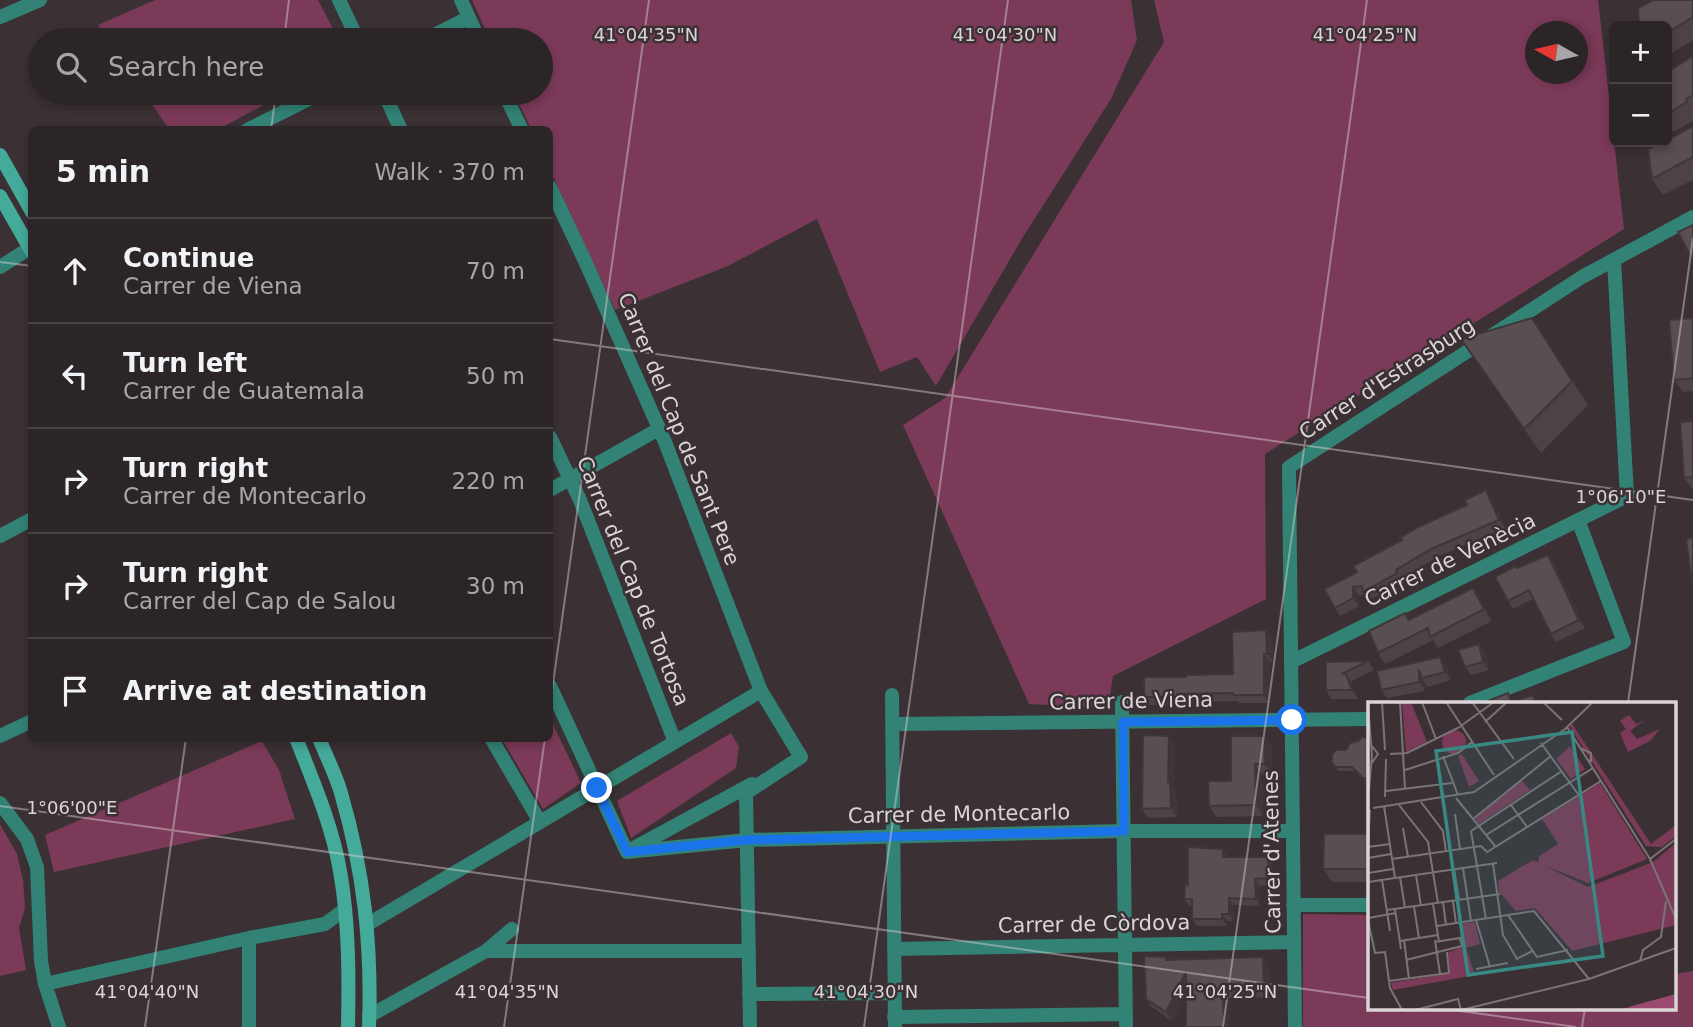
<!DOCTYPE html>
<html lang="en">
<head>
<meta charset="utf-8">
<style>
  :root { --surface:#2c2528; --page:#342d30; --text:#f1f3f6; --muted:#a6a5a8; --line:#484245 }
  body { margin:0; font-family:"DejaVu Sans",sans-serif; background:var(--page); color:var(--text) }
  .controls { position:absolute; right:21px; top:21px; display:grid; overflow:hidden; border-radius:10px; box-shadow:0 4px 10px #0003 }
  .controls button { width:63px; height:63px; display:grid; place-items:center; padding:0; border:0; border-bottom:2px solid var(--line); background:var(--surface); color:var(--text); font:35px sans-serif }
  .compass { position:absolute; left:1525px; top:21px; width:63px; height:63px; border-radius:50%; background:var(--surface); box-shadow:0 4px 10px #0003; rotate:278deg }
  .stop { position:absolute; width:21px; height:21px; margin:-16px; border:5px solid #1a73e8; border-radius:50%; background:#fff }
  .stop.end { background:#1a73e8; border-color:#fff; box-shadow:0 2px 7px #0008 }
  .list { margin:0; padding:0; list-style:none }
  h2 { display:flex; justify-content:space-between; align-items:center; height:91px; margin:0; padding:0 28px; font-size:30px }
  h2 small { font-size:23px; font-weight:400; color:var(--muted) }
  .list li { display:grid; grid-template-columns:46px 1fr auto; gap:21px; align-items:center; box-sizing:border-box; height:105px; padding:0 28px; border-top:2px solid var(--line) }
  .list b { display:block; font-size:26px; white-space:nowrap }
  .list p { margin:0; font-size:23px; white-space:nowrap; color:var(--muted) }
  .list em { font-size:23px; font-style:normal; color:var(--muted) }
  .icon { flex:none; width:38px; height:38px; fill:none; stroke:currentColor; stroke-width:2; stroke-linecap:round; stroke-linejoin:round }
  .map { position:relative; flex:none; width:1693px; height:1027px; overflow:hidden }
  .search { position:absolute; background:var(--surface); box-shadow:0 4px 10px #0003; left:28px; top:28px; width:525px; height:77px; display:flex; align-items:center; gap:18px; box-sizing:border-box; padding:0 24px; border-radius:38px; color:var(--muted); font-size:26px }
  .panel { position:absolute; background:var(--surface); box-shadow:0 4px 10px #0003; left:28px; top:126px; width:525px; height:616px; border-radius:10px }
  .map>svg:first-child { display:block }
  .green { fill:#7b3a58; fill-rule:evenodd }
  .lines { fill:none; stroke-linecap:round; stroke-linejoin:round }
  .street { stroke:#328376; stroke-width:14 }
  .secondary { stroke:#44aa9a; stroke-width:14 }
  .wall { fill:#4d4347 }
  .shaded-wall { fill:#3e3739 }
  .building { fill:#594e52; stroke:#3e3739; stroke-width:2 }
  .route { stroke:#1a73e8; stroke-width:9 }
  .ticks { fill:none; stroke:#dbd5d7; stroke-width:2; stroke-opacity:0.45 }
  .labels { text-anchor:middle; stroke-width:5; stroke-linejoin:round; paint-order:stroke }
  .street-label { font-size:21px; fill:#dbd5d7; stroke:#3b3135 }
  .inset-road { fill:none; stroke:#7b7376; stroke-width:2 }
  .view { fill:#388983; fill-opacity:0.15; stroke:#388983; stroke-width:3.5 }
  .inset-edge { fill:none; stroke:#dbd5d7; stroke-width:3.5 }
  .ticks-label { font-size:18px; text-anchor:middle; fill:#dbd5d7; stroke:#3b3135; stroke-width:5; stroke-linejoin:round; paint-order:stroke }
</style>
</head>
<body>
<div class="map">
<svg width="1693" height="1027" viewBox="0 0 1693 1027">
  <rect width="100%" height="100%" fill="#3b3135"/>
  <!-- green -->
  <path class="green" d="M155,0H318L339,40H108L98,25Z
    M472,0H1131L1137,40L1111,99L1023,237L936,386L917,357L880,372L817,219L728,266L615,310L550,170V130L531,129L514,93H541V40H490Z
    M1154,0H1598L1624,229L1265,454L1266,599L1113,676L1108,708L1029,704L903,425L945,398L1164,42ZM1536,32H1578V74H1536Z
    M144,93H286L219,129H169Z
    M550,718L581,783L543,809L502,739L550,738Z
    M731,733L739,747L736,768L631,838L617,801Z
    M262,741L279,770L295,819L54,872L45,835Z
    M0,824L17,854L23,880L25,908L19,928L26,970L0,976Z
    M1303,914L1369,915V1008H1674V974L1693,971V1027H1303Z"/>
  <g class="lines">
    <!-- street -->
    <path class="street" d="M339,0L358,40
      M461,0L479,40
      M0,17L40,0
      M424,40L468,18
      M384,93L401,130
      M504,93L522,130
      M247,130L321,93
      M550,187L585,261L665,442L761,691L801,757L746,793L750,1027
      M0,267L30,248
      M550,437L580,500L675,742
      M550,490L659,429
      M0,536L32,519
      M1291,662L1627,496L1614,260
      M550,686L627,852
      M892,695L895,1027
      M1122,702L1126,1027
      M1470,703L1624,642L1578,520
      M893,724L1369,719
      M0,736L32,721
      M491,738L540,822
      M0,803L27,839L37,867L41,961L45,984L59,1027
      M634,848L752,784
      M627,852L747,840L1124,831H1293
      M1293,905H1369
      M368,924L761,691
      M894,949L1294,942
      M486,951H749
      M45,984L249,938L325,924L345,909
      M749,994L894,993
      M369,1016L486,951L512,929
      M894,1017L1126,1014
      M249,1027V938
      M1295,1027L1289,467L1582,277L1693,217"/>
    <!-- secondary -->
    <path class="secondary" d="M0,155L32,212
      M0,196L32,252
      M296,738C313,781 332,825 340,871C349,922 349,975 348,1027
      M319,738C326,756 336,775 341,793C364,872 372,945 369,1027"/>
  </g>
  <!-- wall -->
  <path class="wall" d="M1693,0V40L1667,56V26Z
    M1693,56V121L1671,133L1667,128V64L1671,69Z
    M1693,126V180L1663,195L1652,179Z
    M1693,318V391L1683,392L1674,380Z
    M1461,339L1548,342L1588,405L1541,453Z
    M1693,421V490L1684,478Z
    M1492,498L1505,528L1437,557L1401,579L1403,582L1369,600L1365,595H1359V606L1340,616L1324,589Z
    M1548,555L1554,563L1585,628L1556,642L1551,634L1533,599L1513,609L1508,601Z
    M1473,588L1481,599L1492,621L1438,648L1433,640L1385,664L1378,653L1405,613L1410,620Z
    M1272,639L1273,662H1270V703H1239L1238,701L1183,702V705H1149L1144,697L1186,677L1233,674Z
    M1479,644L1485,653L1489,670L1471,675L1465,667Z
    M1368,661L1374,670L1351,681L1358,699H1331L1326,690V662Z
    M1446,665L1451,680L1428,687L1425,683V691L1387,698L1381,690Z
    M1264,736L1272,746V774H1262L1263,816L1216,817L1209,806L1231,781Z
    M1369,740V782L1367,783L1355,771H1338L1332,762L1346,750Z
    M1175,744L1174,787L1176,791L1177,817L1148,818L1142,809Z
    M1369,832V882H1332L1323,869L1368,834Z
    M1223,849L1228,857L1273,863V885L1260,886V906L1233,905L1234,921H1227V926H1197L1192,919V906H1189L1184,899L1188,885Z
    M1263,957L1269,965L1270,997L1229,998L1186,992L1172,1021L1152,1007L1146,999L1168,960Z"/>
  <!-- shaded-wall -->
  <path class="shaded-wall" d="M1532,318L1548,342L1588,405L1572,381Z
    M1486,490L1492,498L1505,528L1499,520Z
    M1548,555L1554,563L1585,628L1579,620Z
    M1353,587L1359,595V606L1353,598Z
    M1473,588L1481,599L1492,621L1484,609Z
    M1266,630L1272,639L1273,662L1267,654Z
    M1479,644L1485,653L1489,670L1483,662Z
    M1264,654L1270,662V703L1264,695Z
    M1440,657L1446,665L1451,680L1445,672Z
    M1419,670L1422,678L1425,683V691L1419,682Z
    M1346,674L1352,683L1358,699L1352,690Z
    M1177,694L1183,702V705L1177,697Z
    M1169,736L1175,744L1174,787L1176,791L1177,817L1171,808L1168,782Z
    M1264,736L1272,746V774L1265,764Z
    M1255,764L1262,774L1263,816L1256,805Z
    M1223,849L1228,856V864L1223,857Z
    M1268,857L1273,863V885L1269,878Z
    M1255,879L1260,886V906L1256,899Z
    M1229,898L1233,905L1234,921L1229,914Z
    M1222,914L1227,921V926L1222,919Z
    M1263,957L1269,965L1270,997L1264,989Z
    M1186,972L1191,980L1172,1021L1166,1012Z
    M1223,990L1229,998V1027H1224Z"/>
  <!-- building -->
  <path class="building" d="M1653,0H1693V17L1667,33V26H1639L1638,8Z
    M1693,56V95L1686,99L1687,102L1667,114V65L1670,70Z
    M1693,126V157L1652,179L1648,149L1663,142H1667V140Z
    M1693,225V258L1692,259L1678,232Z
    M1532,318L1572,381L1524,429L1461,339Z
    M1693,318V378L1674,380L1669,320Z
    M1693,421V477L1684,478L1680,422Z
    M1486,490L1499,520L1431,549L1396,570L1397,573L1363,592L1362,586L1353,587V598L1335,608L1324,589L1357,572L1353,566L1402,540L1400,538L1418,527L1467,505L1465,500Z
    M1693,537V589L1686,540Z
    M1548,555L1579,620L1551,634L1529,590L1508,601L1495,577L1515,566L1517,568Z
    M1473,588L1484,609L1430,637L1428,628L1378,653L1369,631L1405,613L1409,620Z
    M1266,630L1267,654H1264V695H1233V693L1177,694V697H1144V677H1186V675L1233,674L1232,632Z
    M1479,644L1483,662L1465,667L1458,650Z
    M1440,657L1445,672L1422,678L1419,670V682L1381,690L1377,671Z
    M1368,661L1342,674H1346L1352,690H1326V662Z
    M1508,693L1511,702L1533,695L1535,703H1483Z
    M1143,735L1169,736L1168,782H1170L1171,808L1142,809Z
    M1231,736H1264L1265,764H1255L1256,805L1209,806L1208,781H1231Z
    M1363,736L1369,740V777L1364,779L1352,767H1335L1332,762V754L1336,750H1346L1350,743L1358,741Z
    M1368,832L1369,869H1323L1324,834H1368Z
    M1188,847L1223,849V857H1268L1269,878L1255,879L1256,899L1229,898V914H1222V919H1192V899H1184L1185,885H1188Z
    M1144,956L1166,957V960L1263,957L1264,989L1223,990L1224,1027H1186V972L1166,1012L1146,999Z"/>
  <g class="lines">
    <!-- route -->
    <path class="route" d="M597,788L627,852L747,840L1124,831L1123,722L1292,720"/>
  </g>
  <!-- ticks -->
  <path class="ticks" d="M284,40L289,0M271,130L276,93M0,262L32,266M550,339L1693,500M1628,703L1693,238M550,705L649,0M0,806L1369,998M1439,1008L1576,1027M145,1027L186,738M504,1027L545,738M864,1027L1008,0M1223,1027L1367,0M1582,1027L1585,1008"/>
  <g class="labels">
    <!-- street labels -->
    <g class="street-label">
      <text transform="translate(1387 379) rotate(-33)" y="7">Carrer d'Estrasburg</text>
      <text transform="translate(679 429) rotate(68)" y="7">Carrer del Cap de Sant Pere</text>
      <text transform="translate(1450 560) rotate(-26)" y="7">Carrer de Venècia</text>
      <text transform="translate(633 581) rotate(68)" y="7">Carrer del Cap de Tortosa</text>
      <text transform="translate(1131 701) rotate(-1)" y="7">Carrer de Viena</text>
      <text transform="translate(959 814) rotate(-1)" y="7">Carrer de Montecarlo</text>
      <text transform="translate(1272 852) rotate(-91)" y="7">Carrer d'Atenes</text>
      <text transform="translate(1094 924) rotate(-1)" y="7">Carrer de Còrdova</text>
    </g>
  </g>
  <!-- overview -->
  <g transform="translate(1368 702)">
    <rect width="308" height="308" fill="#3b3135"/>
    <path d="M34,0H43L59,40L38,50ZM261,13L268,22L277,18L262,29L269,37L292,27L282,39L260,50L252,31L258,27L252,19ZM203,20L283,142L308,123V134L294,145L278,144L202,25ZM74 40a12 12 0 1 1 24 0a12 12 0 1 1-24 0ZM202,44L217,67L203,77L188,57ZM94,52L111,79L101,85L90,54ZM153,78L162,88L111,122L107,117ZM232,81L279,157L220,181L170,161L171,154L190,142L174,117ZM308,141V223L204,249L167,206L148,209L131,190L130,179L165,158L220,185L285,160ZM107,220L112,242L98,246L107,273L25,288L23,281L82,271L80,251L95,244L91,222Z" fill="#7b3a58"/>
    <path d="M308,292V308H253L264,304Z" fill="#9c4970"/>
    <path class="inset-road" d="M14,0L17,48M32,0L37,87M54,0L68,37M78,0L126,73M104,0L146,57M175,0L194,18M0,3L4,53L0,99M117,20L139,0M199,25L282,157L308,217M173,41L210,92M212,46L223,51V59L220,58M22,52L39,51L90,26L126,0M75,54L90,93M3,62L10,52L4,44M37,68L90,51L104,40M18,89L84,81M17,95L18,57M88,96L127,144M53,100L75,129L78,149M31,103L60,140L70,201M143,103L159,125M16,104L27,176M5,106L106,90L197,27L225,0M87,112L92,147M105,117L183,54M35,126L40,155M103,129L194,69M103,129L118,217M118,133L225,66M0,143L2,108M0,145L22,142M0,156L23,152M24,157L113,144L119,150L233,79M282,157L308,137M125,162L135,233L149,257L164,249M95,166L103,219M86,167L91,198M0,171L25,167M48,173L53,204M32,175L37,206M14,178L22,229M0,180L129,161M85,199L88,221M75,200L78,223M65,202L71,240M46,205L51,236M27,207L33,247M19,208L132,192M140,213L169,255L200,248M0,216L28,211M0,218L7,251L17,250L22,286L34,308M108,218L122,265M69,224L166,209L221,277M36,238L41,277M67,238L72,272M32,239L70,233M38,258L94,244L92,236L67,240M272,259L275,248L293,235L298,199M108,267L140,261M21,279L81,271L79,250M47,308L90,297L93,308M93,308L221,277L308,246"/>
    <path class="view" d="M204,30L235,254L100,273L68,49Z"/>
    <rect width="308" height="308" class="inset-edge"/>
  </g>
  <g class="ticks-label">
    <text x="646" y="41">41°04'35"N</text>
    <text x="1005" y="41">41°04'30"N</text>
    <text x="1365" y="41">41°04'25"N</text>
    <text x="1621" y="503">1°06'10"E</text>
    <text x="72" y="814">1°06'00"E</text>
    <text x="147" y="998">41°04'40"N</text>
    <text x="507" y="998">41°04'35"N</text>
    <text x="866" y="998">41°04'30"N</text>
    <text x="1225" y="998">41°04'25"N</text>
  </g>
</svg>
<div class="controls">
<button>+</button>
<button>−</button>
</div>
<svg class="compass" viewBox="-18 -18 36 36"><path d="M0-13l5 13h-10z" fill="#e53935"/><path d="M0 13l5-13h-10z" fill="#a6a5a8"/></svg>
<div class="stop" style="left:1292px;top:720px"></div>
<div class="stop end" style="left:597px;top:788px"></div>
<div class="search"><svg class="icon" aria-label="search" viewBox="0 0 24 24"><circle cx="10" cy="10" r="6"/><path d="M15 15l6 6"/></svg>Search here</div>
<section class="panel">
<h2>5 min<small>Walk · 370 m</small></h2>
<ul class="list">
<li><svg class="icon" aria-label="ahead" viewBox="0 0 24 24"><path d="M12 20V5M6 11l6-6 6 6"/></svg><div><b>Continue</b><p>Carrer de Viena</p></div><em>70 m</em></li>
<li><svg class="icon" aria-label="left" viewBox="0 0 24 24"><path d="M17 20v-9H6M10 6l-5 5 5 5"/></svg><div><b>Turn left</b><p>Carrer de Guatemala</p></div><em>50 m</em></li>
<li><svg class="icon" aria-label="right" viewBox="0 0 24 24"><path d="M7 20v-9h11M14 6l5 5-5 5"/></svg><div><b>Turn right</b><p>Carrer de Montecarlo</p></div><em>220 m</em></li>
<li><svg class="icon" aria-label="right" viewBox="0 0 24 24"><path d="M7 20v-9h11M14 6l5 5-5 5"/></svg><div><b>Turn right</b><p>Carrer del Cap de Salou</p></div><em>30 m</em></li>
<li><svg class="icon" aria-label="arrive" viewBox="0 0 24 24"><path d="M6 21V4h12l-3 4 3 4H6"/></svg><div><b>Arrive at destination</b></div></li>
</ul>
</section>
</div>
</body>
</html>
